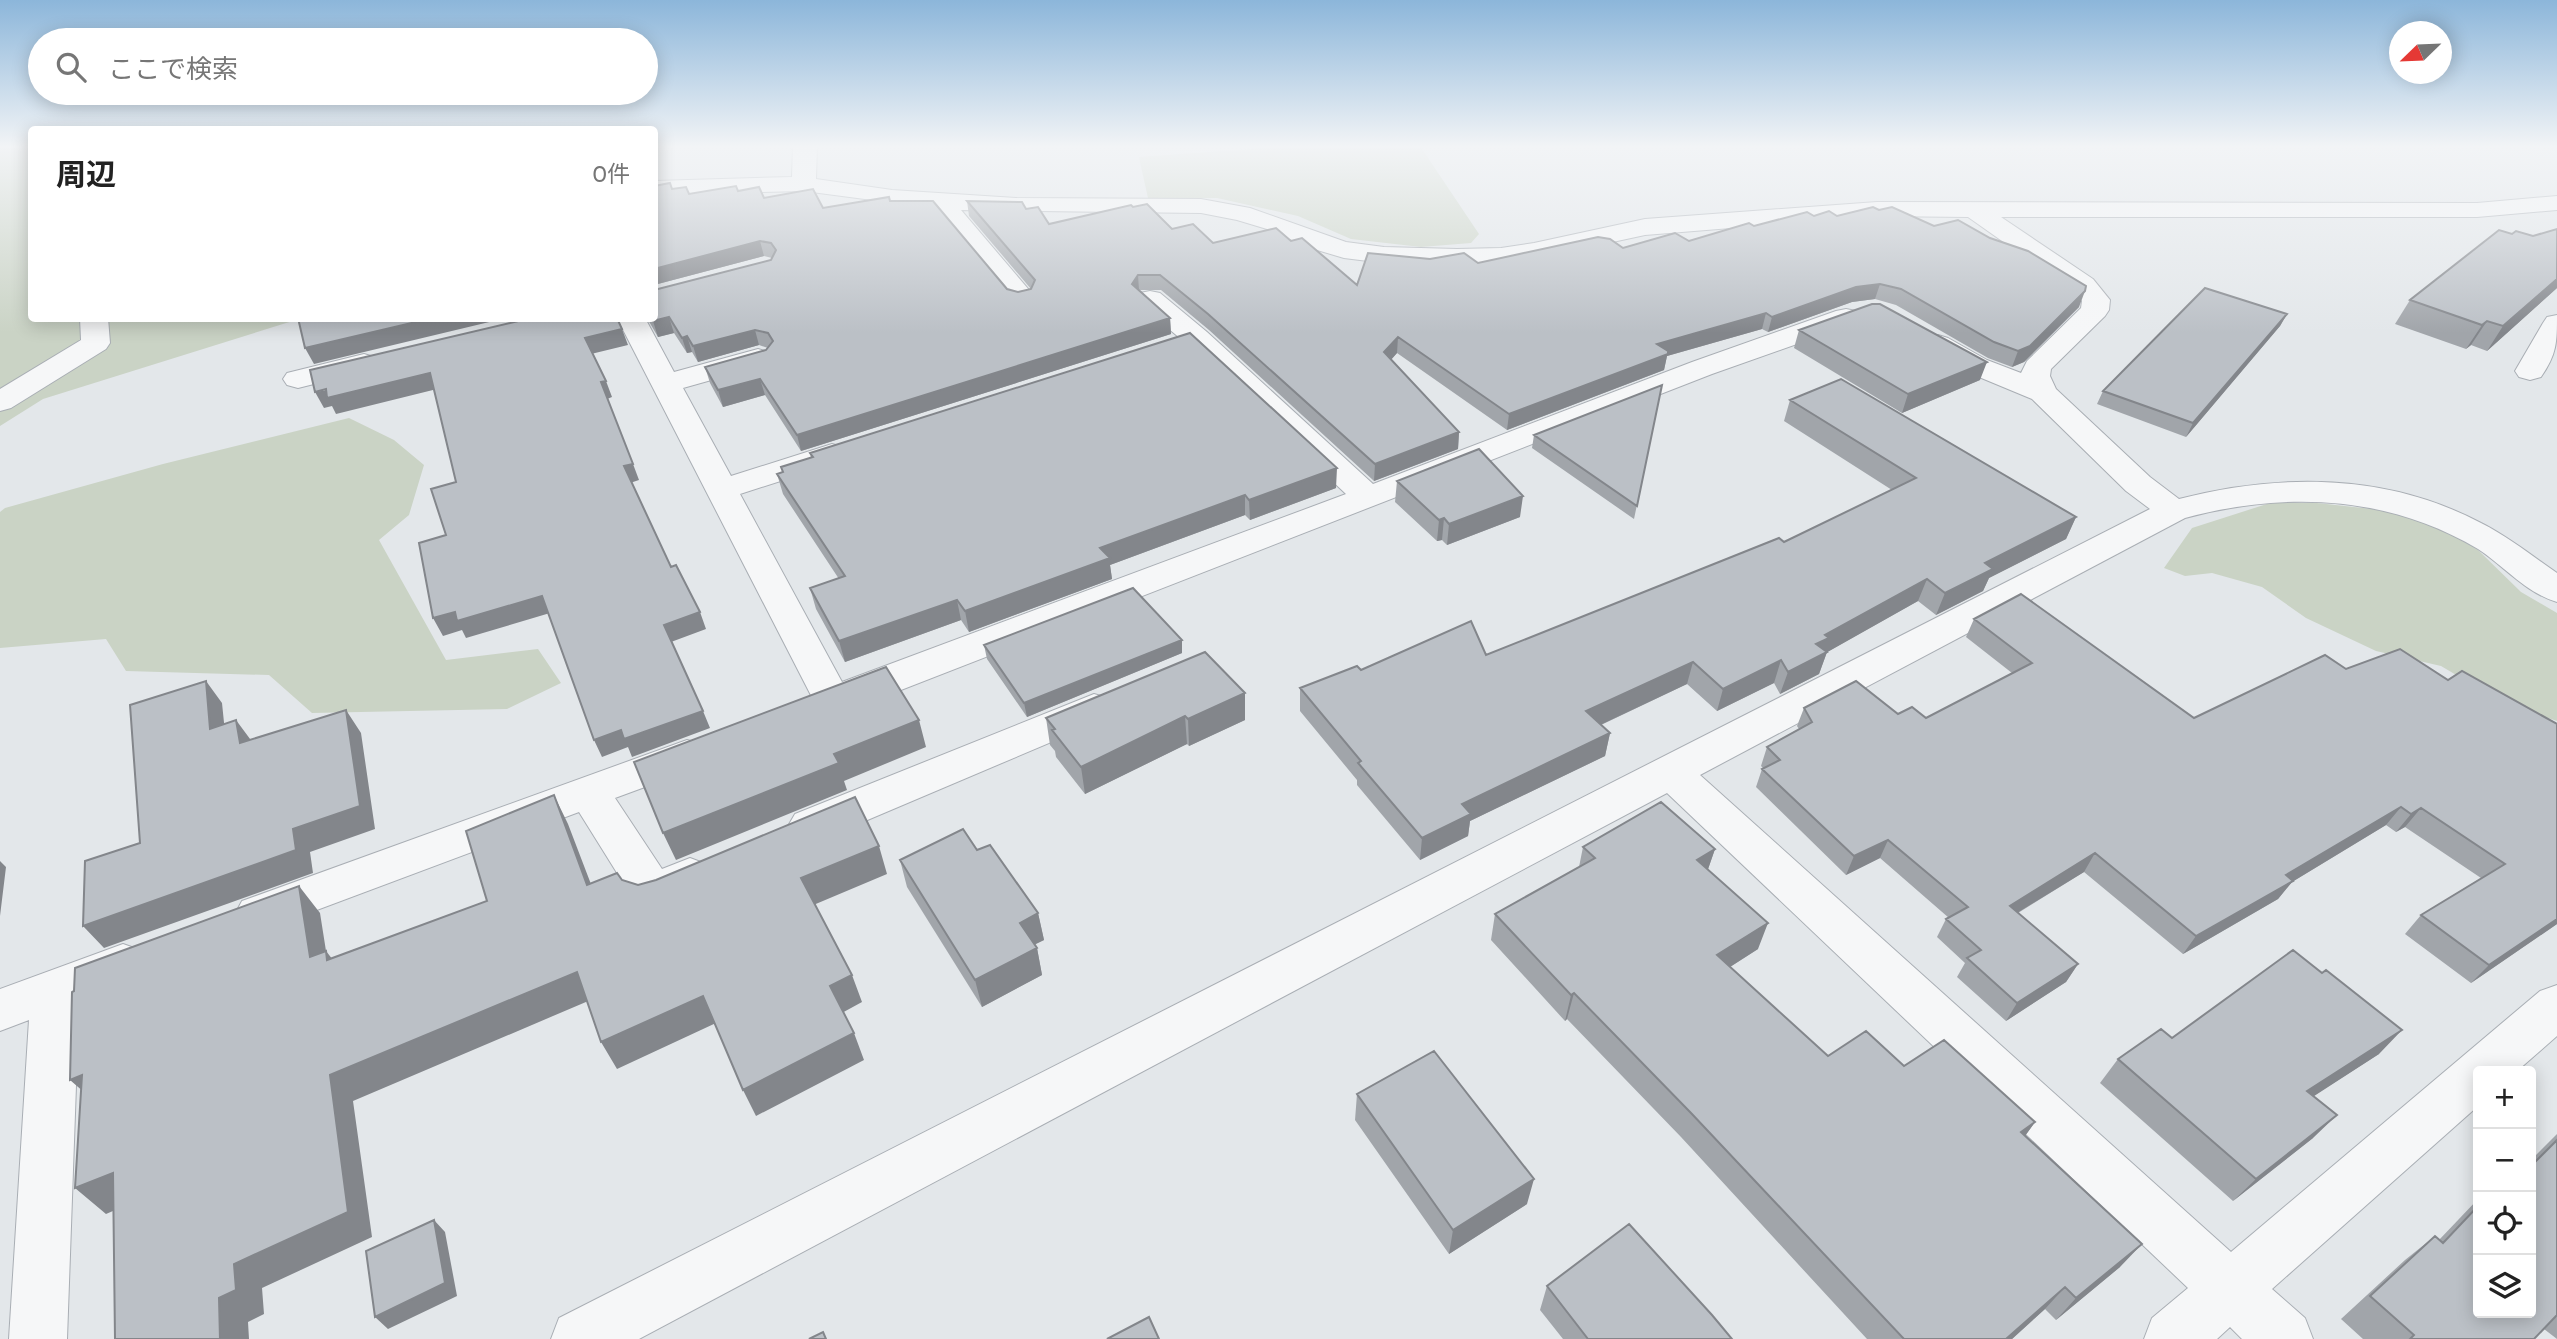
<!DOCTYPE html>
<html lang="ja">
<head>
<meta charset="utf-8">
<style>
  :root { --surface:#fff; --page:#f2f2f2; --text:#222; --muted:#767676; --line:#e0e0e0 }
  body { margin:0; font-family:"Varela Round","Noto Sans JP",sans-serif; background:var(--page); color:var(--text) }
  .controls { position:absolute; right:21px; bottom:21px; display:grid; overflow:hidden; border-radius:7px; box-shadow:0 4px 18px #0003 }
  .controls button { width:63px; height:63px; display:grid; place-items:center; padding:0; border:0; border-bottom:2px solid var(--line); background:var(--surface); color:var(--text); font:35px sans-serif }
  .compass { position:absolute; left:2389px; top:21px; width:63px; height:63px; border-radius:50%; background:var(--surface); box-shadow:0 4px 18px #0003; rotate:247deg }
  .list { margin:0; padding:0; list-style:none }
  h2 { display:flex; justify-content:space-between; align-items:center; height:91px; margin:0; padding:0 28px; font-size:30px }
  h2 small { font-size:23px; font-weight:400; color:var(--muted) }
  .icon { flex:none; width:38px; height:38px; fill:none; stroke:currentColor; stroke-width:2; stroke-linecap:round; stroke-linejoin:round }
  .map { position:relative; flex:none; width:2557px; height:1339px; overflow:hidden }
  .search { position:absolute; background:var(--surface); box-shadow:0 4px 18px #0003; left:28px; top:28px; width:630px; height:77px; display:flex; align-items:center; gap:18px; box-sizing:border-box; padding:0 24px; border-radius:38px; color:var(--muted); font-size:26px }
  .panel { position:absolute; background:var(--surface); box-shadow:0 4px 18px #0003; left:28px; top:126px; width:630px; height:196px; border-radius:7px }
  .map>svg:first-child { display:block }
  .green { fill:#cad3c5 }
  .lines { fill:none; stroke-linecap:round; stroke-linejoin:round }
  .minor-casing { stroke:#a9aeb4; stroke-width:2 }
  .minor { fill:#f6f7f8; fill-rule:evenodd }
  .wall { fill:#a1a5aa }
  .shaded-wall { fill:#83868b }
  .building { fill:#bbc0c6; stroke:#83868b; stroke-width:2 }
</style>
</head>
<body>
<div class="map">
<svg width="2557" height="1339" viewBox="0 0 2557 1339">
  <rect width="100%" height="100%" fill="#e3e7ea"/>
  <!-- green -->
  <path class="green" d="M0,146H31L32,318L299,319L43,399L0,426Z
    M1295,146H1420L1479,234L1471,243L1421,247L1351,239L1298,216L1217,198H1148L1140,162L1139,157Z
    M349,418L394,440L424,465L409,515L379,540L446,660L538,649L561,683L507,709L312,713L269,675L126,671L106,639L0,648V512L5,508L163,464Z
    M2270,503H2317L2418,514L2477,549L2521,592L2557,613V721L2502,702L2441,666L2376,651L2306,618L2262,587L2212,573L2185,576L2164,568L2192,528Z"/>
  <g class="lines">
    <defs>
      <path id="minor" d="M793,146H817L816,179L892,190L1016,198L1201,199L1250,208L1346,242L1384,247L1457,249L1501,248L1534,243L1645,219L1877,202L2477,203L2557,196V210L2477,217H2001L2093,279L2110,300L2109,310L2105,316L2051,369L2050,376L2056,389L2150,477L2179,499C2280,473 2387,473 2481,523C2509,537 2532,556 2557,573V602C2526,593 2504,566 2478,549C2387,495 2285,491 2185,518L1700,775L2231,1252L2540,991L2557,985V1036L2517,1071H2478V1106L2272,1289L2305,1318L2313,1339H2242L2230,1327L2217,1339H2144L2152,1318L2188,1288L1667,793L639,1339H551L559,1318L2150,509L2126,491L2032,399L1967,372L1928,350L1924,344L1928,338L1938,335L1948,338L1987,360L2021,373L2027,361L2081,308L2082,301L2073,291L1968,217L1877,216L1645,235L1534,259L1501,264L1457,265L1384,263L1344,258L1307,247L1267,229L1237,220L1201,213L961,210L1035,297L1031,303L1021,305L1011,303L933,208L804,191L654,195V181L792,177Z
        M1150,291L1160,293L1207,332L1373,484L1692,362L1836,311L1846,309L1856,311L1860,317L1856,323L1712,374L847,711L833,715L819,711L617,318H645L674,372L758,349L768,352L773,358L768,364L683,388L731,476L832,444L843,447L848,454L843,461L740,494L842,682L1346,494L1187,344L1140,305L1136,299L1140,293Z
        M2557,315C2557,342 2557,354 2541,377L2530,380L2519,377L2515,371L2543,323L2547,317Z
        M80,318H108L110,343L106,349L11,408L0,411V389L81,340Z
        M364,354L374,357L379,363L374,369L298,388L287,385L283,379L287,373Z
        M1094,694L1108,698L1114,708L1108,718L825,838L810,842L795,838L788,826L795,814Z
        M687,740L702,744L708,755L702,766L615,798L662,869L690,858L706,864L712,876L706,888L669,905L653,910L637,905L579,812L258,932L242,927L235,914L242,901Z
        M123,944L140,950L147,964L140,978L79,1001L67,1339H9L29,1020L0,1031V989Z"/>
    </defs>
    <!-- minor casing -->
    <use href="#minor" class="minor-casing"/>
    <!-- minor -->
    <use href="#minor" class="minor"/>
  </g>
  <!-- wall -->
  <path class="wall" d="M654,186L689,194L738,191L764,198L823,208L890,201L1007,289L1018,292L1031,289L969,216L967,201L1026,209L1049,224L1133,207L1172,229L1213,243L1291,241L1357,285L1430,259L1478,263L1689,241L1754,226L1814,216H1837L2079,307L2024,362L2012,367L1988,358L1896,305L1875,299L1852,302L1768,332L1762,329L1667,356L1664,370L1507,430L1397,353L1391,359L1459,432L1458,449L1374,481L1209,330L1161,290H1139L1170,318L1171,334L801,451L765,395L723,407L710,383L705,367L766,350L768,348L759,345L698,362L692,352L687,353L674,333L658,337L647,318H654L771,260L772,258L764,256L654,285Z
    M2557,229V288L2487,351L2471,345L2466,349L2395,324L2410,300L2512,234L2533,236Z
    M2287,314L2280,326L2186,437L2097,404L2103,391Z
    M1799,330L1980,380L1902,413L1794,348Z
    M1662,385L1634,519L1532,448L1534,435Z
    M1790,400L2076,517L2066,539L1989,578L1983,591L1936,615L1918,601L1827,652L1819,674L1780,694L1774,683L1717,711L1687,684L1601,725L1610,733L1605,756L1470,821L1468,836L1420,860L1357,785V780L1300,711V688L1361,670L1486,655L1784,542L1892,490L1784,421Z
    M810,453L1336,488L1250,520L1245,515L1110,565L1112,579L969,632L961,620L845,662L816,609L810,588L839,579L783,494L777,474L783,473L781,467L811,458Z
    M1397,481L1520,517L1447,545L1442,540L1437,541L1395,502Z
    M1974,619L2194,718L2325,655L2557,924L2471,983L2405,934L2421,915L2481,878L2405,827L2396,832L2386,825L2292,882L2278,899L2183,954L2084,872L2018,913L2078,964L2066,982L2006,1021L1957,977L1965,963L1937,937L1946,919L1949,918L1880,858L1846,875L1756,787L1762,769L1763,768L1761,766L1767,747L1799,729L1797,726L1804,708L1898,714L1926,718L2012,673L1966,637Z
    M984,645L1182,653L1027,717L987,659Z
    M1205,652L1245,720L1189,746L1187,744L1085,794L1056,757L1055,751L1050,745L1046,718Z
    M1583,847L1715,849L1708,869L1758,949L1730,967L1828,1056L1904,1066L2035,1122L2025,1136L2120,1267L2056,1320L2045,1309L2012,1339H1867L1681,1137L1567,1019L1565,1021L1491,940L1495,914L1579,867Z
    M977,850L1038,913L1044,940L1034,945L1037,948L1042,975L982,1007L907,887L900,860Z
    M2172,1038L2379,1054L2313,1096V1138L2233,1201L2100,1083L2118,1059Z
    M1357,1094L1527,1204L1449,1254L1355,1120Z
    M2557,1134V1339L2544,1329L2534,1339H2363L2341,1319L2405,1260L2435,1236L2439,1240L2478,1199V1313H2531V1160Z
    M1547,1286L1732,1339H1563L1540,1310Z"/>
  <!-- shaded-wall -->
  <path class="shaded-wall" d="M760,241L764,256L654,285V269Z
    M1138,275L1139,290L1132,284Z
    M2557,279V288L2487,351L2503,326Z
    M1880,284L1875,299L1852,302L1768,332L1772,317L1856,287Z
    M2085,291L2079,307L2024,362L2012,367L2018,351Z
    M1766,313L1762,329L1667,356L1664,370L1507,430L1509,414L1657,344Z
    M2287,314L2280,326L2186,437L2193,423Z
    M669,317L674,333L658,337L653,321Z
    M433,318H506L314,364L305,348Z
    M1170,318L1171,334L801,451L797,435Z
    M2487,321L2471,345L2466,349L2482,325Z
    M622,329L628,345L591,354L585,338Z
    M755,330L759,345L698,362L693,346Z
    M687,336L692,352L687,353L682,338Z
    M1398,337L1397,353L1384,368V352Z
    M1987,362L1980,380L1902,413L1908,394Z
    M430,373L437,389L336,414L332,406L324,408L315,392Z
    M760,379L765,395L723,407L718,390Z
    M606,381L612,397L607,399L601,382Z
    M1459,432L1458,449L1374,481L1375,464Z
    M633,464L639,480L630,483L624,466Z
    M1337,468L1336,488L1250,520L1249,500Z
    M1245,495V515L1110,565L1112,579L969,632L965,611L1100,548Z
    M1523,496L1520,517L1447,545L1449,524Z
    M2076,517L2066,539L1989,578L1983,591L1936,615L1945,593L1985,563Z
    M1444,518L1442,540L1437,541L1439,520Z
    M1927,579L1918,601L1824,654L1827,652L1819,674L1780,694L1788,672L1825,635Z
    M542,596L550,613L466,638L462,630L443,636L433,618L455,612Z
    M957,600L961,620L845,662L839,641Z
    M700,612L706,629L671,642L664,625Z
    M1182,640V653L1027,717L1024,703Z
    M1781,660L1774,683L1717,711L1723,689Z
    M1693,662L1687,684L1581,734L1586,711Z
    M206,681L222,703L227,752L210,729Z
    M1245,693V720L1189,746L1188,719Z
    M346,710L361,733L375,829L310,852L313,873L104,948L83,926L293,829Z
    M703,711L710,728L632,757L628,747L602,757L594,740L621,730Z
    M1185,716L1187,744L1085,794L1081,767Z
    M236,720L253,743H240Z
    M919,720L926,747L844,781L847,790L676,860L663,833L834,754Z
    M1610,733L1605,756L1470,821L1468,836L1420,860L1422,838L1462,804Z
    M554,795L568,824L602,913L587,885Z
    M2401,807L2386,825L2292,882L2278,899L2183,954L2196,936L2286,875Z
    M2421,808L2405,827L2396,832L2411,814Z
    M1888,840L1880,858L1846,875L1854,856Z
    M879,846L887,874L811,906L801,878Z
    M1715,849L1706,875L1697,860Z
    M2095,853L2084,872L1999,924L2010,906Z
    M0,861L6,867L0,916Z
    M299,886L320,913L326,951L347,978L310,957Z
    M1038,913L1044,940L1025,949L1020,923Z
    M2557,919V924L2471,983L2489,965Z
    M1768,923L1758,949L1708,981L1717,955Z
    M1037,948L1042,975L982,1007L975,980Z
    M2078,964L2066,982L2006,1021L2017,1003Z
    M577,972L593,999L353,1101L372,1237L262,1288L264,1314L248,1322L249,1339H220L219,1298L234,1264L330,1075Z
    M852,975L862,1002L840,1014L830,986Z
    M1574,993L1567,1019L1565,1021L1571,995Z
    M703,996L716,1023L617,1069L601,1042Z
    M2402,1030L2379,1054L2285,1115L2307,1091Z
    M854,1033L864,1060L756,1116L743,1090Z
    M82,1075L100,1106L70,1080Z
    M2337,1115L2313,1138L2233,1201L2256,1179Z
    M2035,1122L2017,1147L2021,1132Z
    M113,1173L143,1198L106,1214L75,1188Z
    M1534,1179L1527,1204L1449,1254L1453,1230Z
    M434,1220L445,1232L457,1296L388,1329L375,1317Z
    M2142,1244L2120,1267L2056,1320L2076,1298Z
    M2065,1287L2045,1309L2012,1339H2006Z"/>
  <!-- building -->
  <path class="building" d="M670,183L672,189L686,187L689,194L736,186L738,191L759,187L764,198L813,189L823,208L889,197L890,201H933L1007,289L1018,292L1031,289L1035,280L967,201L1022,202L1026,209L1038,207L1049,224L1131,205L1133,207L1147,204L1172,229L1193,224L1213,243L1276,228L1291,241L1302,238L1357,285L1368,253L1430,259L1464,253L1478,263L1598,237L1610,239L1623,248L1675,233L1689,241L1749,223L1754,226L1807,212L1814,216L1829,211L1837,216L1873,207L1879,210L1892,207L1934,226L1958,220L1990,238L2028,251L2086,286L2085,291L2030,346L2018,351L1994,342L1901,289L1880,284L1856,287L1772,317L1766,313L1657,344L1668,351V354L1509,414L1398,337L1384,352L1459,432L1375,464L1208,314L1160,275H1138L1132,284L1170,318L797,435L760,379L718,390L705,367L766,350L773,341L768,333L755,330L693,346L687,336L682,338L669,317L653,321L651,318H654V290L771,260L776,250L771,243L760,241L654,269V186Z
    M2557,229V279L2503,326L2487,321L2482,325L2410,300L2499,230L2512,234L2516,231L2533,236Z
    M2205,288L2287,314L2193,423L2103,391Z
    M1872,304H1880L1987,362L1908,394L1799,330Z
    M298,318H433L305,348Z
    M531,318H617L622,329L585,338L606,381L601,382L633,464L624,466L671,567L676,565L700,612L664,625L703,711L624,739L621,730L594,740L542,596L457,621L455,612L433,618L419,543L446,535L431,489L456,482L430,373L327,398L326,389L315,392L310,370Z
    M1190,333L1337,468L1249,500L1245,495L1100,548L1110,558L965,611L957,600L839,641L810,588L845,576L777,474L783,472L781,467L813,457L810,453Z
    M1841,379L2076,517L1985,563L1993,569L1945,593L1927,579L1825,635L1829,638L1816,644L1827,652L1788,672L1781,660L1723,689L1693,662L1586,711L1610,733L1462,804L1471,814L1422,838L1358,763L1361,761L1300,688L1357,666L1361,670L1471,621L1486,655L1779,538L1784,542L1916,478L1790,400Z
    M1662,385L1637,506L1534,435Z
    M1479,449L1523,496L1449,524L1444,518L1439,520L1397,481Z
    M1133,588L1182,640L1024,703L984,645Z
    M2021,594L2194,718L2325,655L2346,669L2400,649L2448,680L2462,671L2557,724V919L2489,965L2421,915L2505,864L2421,808L2411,814L2401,807L2286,875L2293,881L2196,936L2095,853L2010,906L2078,964L2017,1003L1967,958L1981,950L1946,919L1968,907L1888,840L1854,856L1762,769L1780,760L1767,747L1812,722L1804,708L1856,681L1898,714L1912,707L1926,718L2032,663L1974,619Z
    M1205,652L1245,693L1188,719L1185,716L1081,767L1052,730L1055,729L1046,718Z
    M886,667L919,720L834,754L839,763L663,833L634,762Z
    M206,681L210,729L236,720L240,743L346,710L360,806L293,829L296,850L83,926L85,861L140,843L130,705Z
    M554,795L587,885L617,873L622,880L638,885L656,880L855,797L879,846L801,878L852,975L830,986L854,1033L743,1090L703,996L601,1042L577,972L330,1075L348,1212L234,1264L236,1290L219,1298L220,1339H115L113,1173L75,1188L82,1075L70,1080L72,992L74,991L75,968L299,886L310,957L326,951L327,960L487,901L466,831Z
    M1661,802L1715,849L1697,860L1768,923L1717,955L1828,1056L1866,1031L1904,1066L1944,1040L2035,1122L2021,1132L2142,1244L2076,1298L2065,1287L2006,1339H1904L1691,1113L1574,993L1571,995L1495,914L1595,858L1583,847Z
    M963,829L977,850L990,845L1038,913L1020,923L1037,948L975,980L900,860Z
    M2293,950L2322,973L2326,970L2402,1030L2307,1091L2337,1115L2256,1179L2118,1059L2161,1029L2172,1038Z
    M1434,1051L1534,1179L1453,1230L1357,1094Z
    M2557,1140V1315L2534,1339H2410L2414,1335L2370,1296L2435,1236L2443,1243L2478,1206V1313H2531V1166Z
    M434,1220L445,1283L375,1317L366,1251Z
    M1629,1224L1712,1315L1732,1339H1588L1547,1286Z
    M1149,1317L1159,1339H1107Z
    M823,1332L826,1339H809Z"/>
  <!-- sky -->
  <linearGradient id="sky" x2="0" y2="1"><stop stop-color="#8cb6da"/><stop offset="0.44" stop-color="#f2f4f6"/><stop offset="1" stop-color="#f2f4f6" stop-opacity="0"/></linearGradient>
  <rect width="2557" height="333" fill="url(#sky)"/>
</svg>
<div class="controls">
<button>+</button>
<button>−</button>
<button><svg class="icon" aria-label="locate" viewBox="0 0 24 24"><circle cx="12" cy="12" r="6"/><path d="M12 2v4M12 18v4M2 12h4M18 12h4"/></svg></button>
<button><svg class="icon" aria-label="layers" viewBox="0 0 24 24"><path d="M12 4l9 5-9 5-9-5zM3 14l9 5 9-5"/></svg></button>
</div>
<svg class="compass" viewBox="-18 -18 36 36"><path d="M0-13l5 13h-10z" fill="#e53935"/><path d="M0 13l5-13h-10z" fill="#767676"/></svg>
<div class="search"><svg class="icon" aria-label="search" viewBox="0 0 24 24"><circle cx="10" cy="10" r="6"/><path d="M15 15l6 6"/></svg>ここで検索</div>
<section class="panel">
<h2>周辺<small>0件</small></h2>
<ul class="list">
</ul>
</section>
</div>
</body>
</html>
